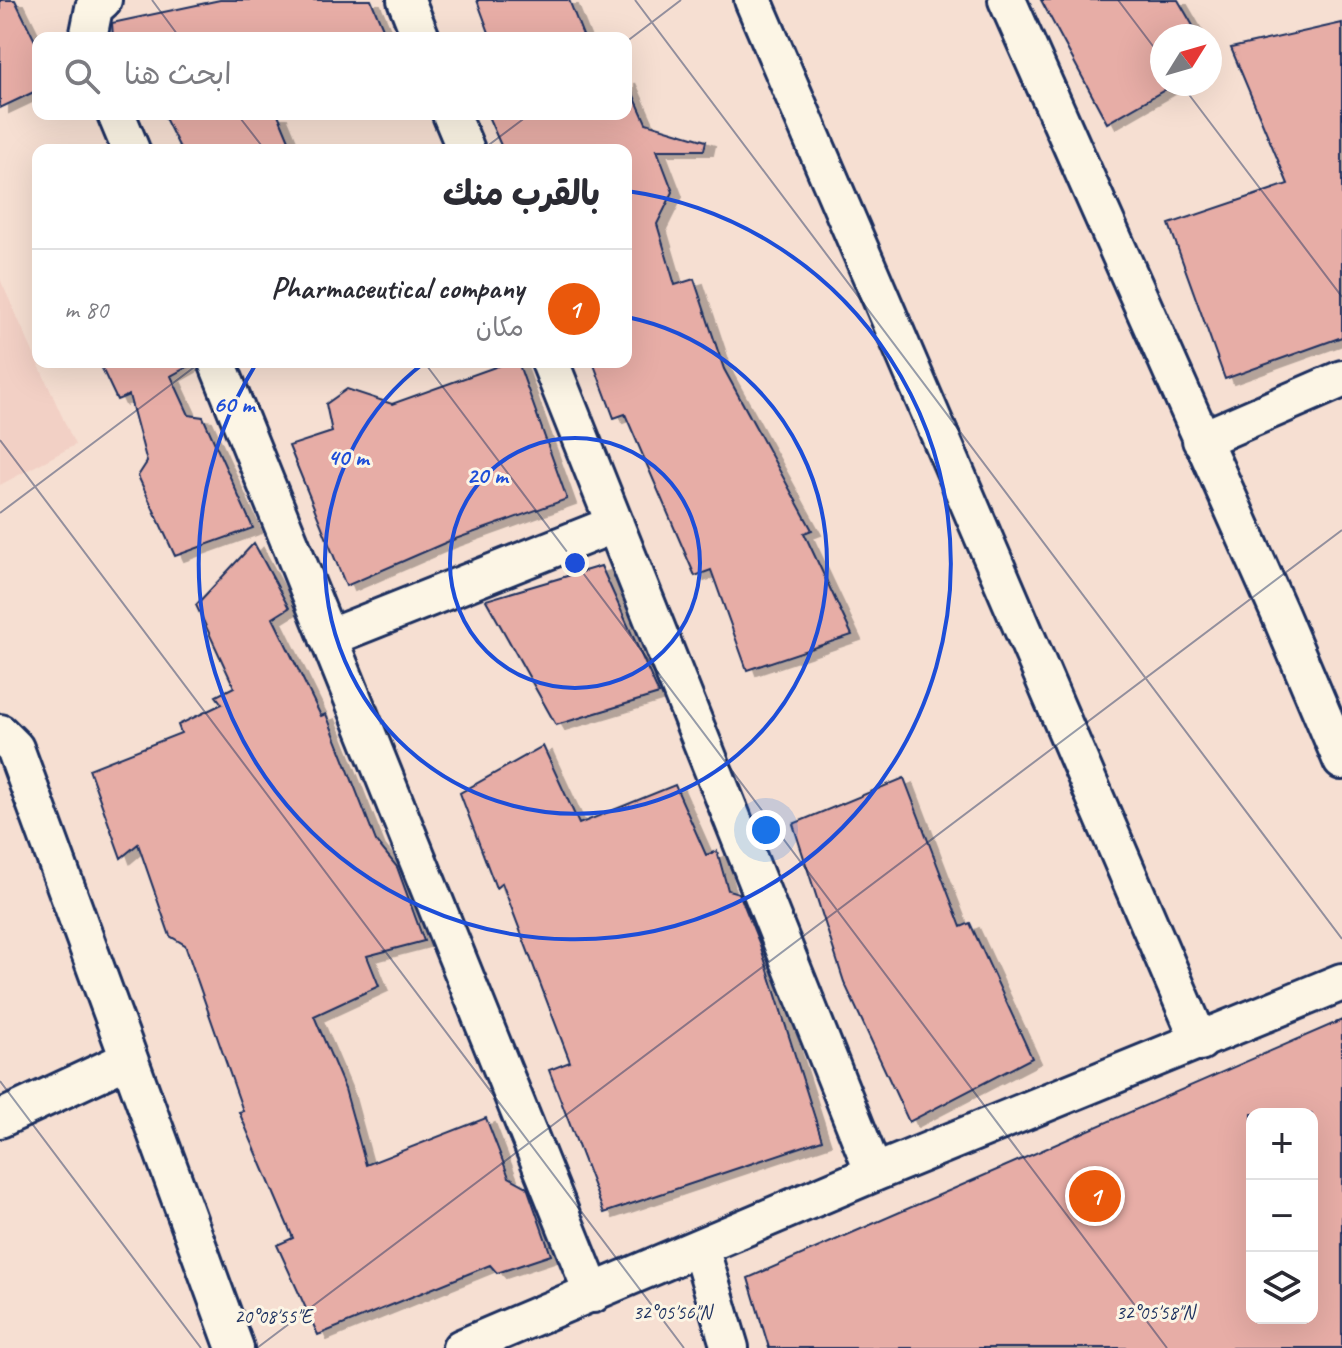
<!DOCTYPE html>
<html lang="ar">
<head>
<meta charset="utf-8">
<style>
  :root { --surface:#fff; --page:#f7f7f7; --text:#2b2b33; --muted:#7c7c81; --line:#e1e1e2; --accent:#ea580c }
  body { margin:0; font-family:Caveat,"Playpen Sans Arabic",sans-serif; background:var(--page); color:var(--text); direction:rtl }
  .controls { position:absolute; right:24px; bottom:24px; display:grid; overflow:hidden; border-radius:16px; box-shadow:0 8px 32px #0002 }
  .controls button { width:72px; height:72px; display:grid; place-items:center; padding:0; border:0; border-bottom:2px solid var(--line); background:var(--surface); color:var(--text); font:40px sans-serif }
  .compass { position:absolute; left:1150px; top:24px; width:72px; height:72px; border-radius:50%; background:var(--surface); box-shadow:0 8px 32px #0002; rotate:53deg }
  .you { position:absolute; left:766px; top:830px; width:28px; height:28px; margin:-20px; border:6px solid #fff; border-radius:50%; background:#1a73e8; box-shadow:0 0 0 12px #1a73e833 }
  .badge { display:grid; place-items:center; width:52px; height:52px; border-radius:50%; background:var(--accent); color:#fff; font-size:26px; font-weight:700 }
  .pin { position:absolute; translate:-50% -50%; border:4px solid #fff; box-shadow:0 2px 8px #0006 }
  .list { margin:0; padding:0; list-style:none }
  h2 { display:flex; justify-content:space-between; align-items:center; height:104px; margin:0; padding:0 32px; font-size:34px }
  h2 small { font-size:26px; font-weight:400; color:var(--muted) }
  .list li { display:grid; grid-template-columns:52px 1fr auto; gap:24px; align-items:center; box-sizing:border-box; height:120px; padding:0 32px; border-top:2px solid var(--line) }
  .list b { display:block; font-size:30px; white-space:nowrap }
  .list p { margin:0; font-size:26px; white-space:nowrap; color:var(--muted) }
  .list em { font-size:26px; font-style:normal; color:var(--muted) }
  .icon { flex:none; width:44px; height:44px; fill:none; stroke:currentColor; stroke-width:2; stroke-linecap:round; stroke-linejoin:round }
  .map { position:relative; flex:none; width:1342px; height:1348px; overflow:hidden; direction:ltr }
  .search { position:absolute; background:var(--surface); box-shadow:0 8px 32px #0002; left:32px; top:32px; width:600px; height:88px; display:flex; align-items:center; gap:20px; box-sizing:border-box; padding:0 28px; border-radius:16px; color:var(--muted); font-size:30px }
  .panel { position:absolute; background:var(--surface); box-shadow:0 8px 32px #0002; left:32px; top:144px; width:600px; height:224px; border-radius:16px; direction:rtl }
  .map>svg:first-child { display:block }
  .built { fill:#f2d0c5 }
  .building { fill:#e7ada6; stroke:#1b2f5e; stroke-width:2; fill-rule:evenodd; filter:url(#shadow) }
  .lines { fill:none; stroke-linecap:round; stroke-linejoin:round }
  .street-casing { stroke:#1b2f5e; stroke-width:42 }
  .street { stroke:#fcf5e5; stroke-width:36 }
  .ticks { fill:none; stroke:#1b2f5e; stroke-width:2; stroke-opacity:0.45 }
  .ring { fill:none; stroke:#1d4ed8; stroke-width:4 }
  .ticks-label { font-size:20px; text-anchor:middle; fill:#1b2f5e; stroke:#fcf5e5; stroke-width:6; stroke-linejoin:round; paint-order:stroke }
  .centre { fill:#1d4ed8; stroke:#fcf5e5; stroke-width:4 }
  .ring-label { font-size:24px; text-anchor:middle; font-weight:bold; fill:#1d4ed8; stroke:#fcf5e5; stroke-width:6; stroke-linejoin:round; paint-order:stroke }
</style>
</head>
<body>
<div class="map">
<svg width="1342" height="1348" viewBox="0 0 1342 1348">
  <defs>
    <filter id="shadow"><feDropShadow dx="9" dy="5" stdDeviation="0" flood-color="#0004"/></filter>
  </defs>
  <rect width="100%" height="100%" fill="#f6dfd2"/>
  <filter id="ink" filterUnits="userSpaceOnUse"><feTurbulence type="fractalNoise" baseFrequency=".0125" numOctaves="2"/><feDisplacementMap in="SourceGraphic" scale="16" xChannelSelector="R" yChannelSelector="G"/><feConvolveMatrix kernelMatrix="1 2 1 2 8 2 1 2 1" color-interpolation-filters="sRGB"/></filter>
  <g filter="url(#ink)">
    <!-- built -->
    <path class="built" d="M0,279L75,445L0,485Z"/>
    <!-- building -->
    <path class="building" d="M0,0H15L38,47V90L0,108Z
      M220,0H371L387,38H113L112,23Z
      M477,0H569L584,38H491Z
      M1041,0H1178L1199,36H1162V84H1175L1107,123Z
      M1342,23V337L1225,379L1169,224L1288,184L1231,48Z
      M626,78L646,123L706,141L704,150H657L673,192L657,224L675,285L694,279L724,369L812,530L804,533L852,635L747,670L711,570L695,576L625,414L614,418L593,362H626V150H503L487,114H626Z
      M163,114H278L293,150H181Z
      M99,362H196L171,376L189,415L203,417L253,528L175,556L138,476L147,462L129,395L117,400Z
      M509,362H518L567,499L447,542L346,586L289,446L332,432L326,404L347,389L392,404Z
      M254,543L289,608L273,618L321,716L326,714L376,841L397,867L424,941L367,956L379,986L314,1016L345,1089L366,1165L486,1118L509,1177L527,1187L551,1255L497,1273L490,1265L318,1335L277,1245L293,1238L239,1112L243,1111L185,945L170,936L138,844L121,858L89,769L181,733L178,725L222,704L216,696L234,687L196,605Z
      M601,566L659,694L556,725L486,600Z
      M543,746L579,824L675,785L706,855L717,851L728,890L739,893L760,945L822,1140L604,1213L549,1070L570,1062L502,883L496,888L460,793Z
      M904,778L961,927L970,923L1032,1058L909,1122L844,982L793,824Z
      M1342,1020V1348H769L748,1278ZM1252,1114H1312V1318H1252Z"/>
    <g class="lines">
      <defs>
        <path id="street" d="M406,0L421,38
          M753,0L1200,1042
          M1007,0L1279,612L1342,761
          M88,38L94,8L103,0
          M116,114L131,150
          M451,114L466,150
          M217,362L593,1294
          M550,362L874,1173
          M1201,440L1342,379
          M328,638L615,524
          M0,733L15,748L235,1348
          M0,1119L129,1059
          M700,1247L730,1348
          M461,1348L874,1173L1342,982"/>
      </defs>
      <!-- street casing -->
      <use href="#street" class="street-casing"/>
      <!-- street -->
      <use href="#street" class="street"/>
    </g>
  </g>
  <!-- ticks -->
  <path class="ticks" d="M152,0L180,38M635,0L1342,939M1118,0L1162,58M626,42L681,0M1181,84L1342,297M237,114L265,150M482,150L530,114M424,362L1167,1348M0,440L684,1348M0,513L201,362M0,1081L201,1348M257,1348L1342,530"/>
  <!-- distance rings -->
  <g class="ring">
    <circle cx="575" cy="563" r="125"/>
    <path d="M627 317A251 251 0 1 1 424 363"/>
    <path d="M627 191A376 376 0 1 1 256 364"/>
  </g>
  <g class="ticks-label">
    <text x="672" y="1319">32°05'56"N</text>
    <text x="1155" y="1319">32°05'58"N</text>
    <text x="273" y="1323">20°08'55"E</text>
  </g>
  <circle cx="575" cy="563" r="12" class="centre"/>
  <g class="ring-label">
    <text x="234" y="412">60 m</text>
    <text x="348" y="465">40 m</text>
    <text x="487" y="483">20 m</text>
  </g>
</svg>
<div class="controls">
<button>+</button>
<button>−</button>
<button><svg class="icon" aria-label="layers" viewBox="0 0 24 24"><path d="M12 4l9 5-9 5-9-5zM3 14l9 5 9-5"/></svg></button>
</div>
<svg class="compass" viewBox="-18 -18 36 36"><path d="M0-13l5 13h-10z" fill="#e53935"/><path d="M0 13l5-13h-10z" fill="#7c7c81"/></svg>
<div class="you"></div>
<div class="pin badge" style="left:1095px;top:1196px">1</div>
<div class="search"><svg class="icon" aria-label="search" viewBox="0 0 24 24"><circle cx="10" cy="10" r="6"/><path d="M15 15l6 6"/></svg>ابحث هنا</div>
<section class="panel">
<h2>بالقرب منك<small></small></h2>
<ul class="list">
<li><span class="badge">1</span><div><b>Pharmaceutical company</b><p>مكان</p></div><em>80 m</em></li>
</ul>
</section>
</div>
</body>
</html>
